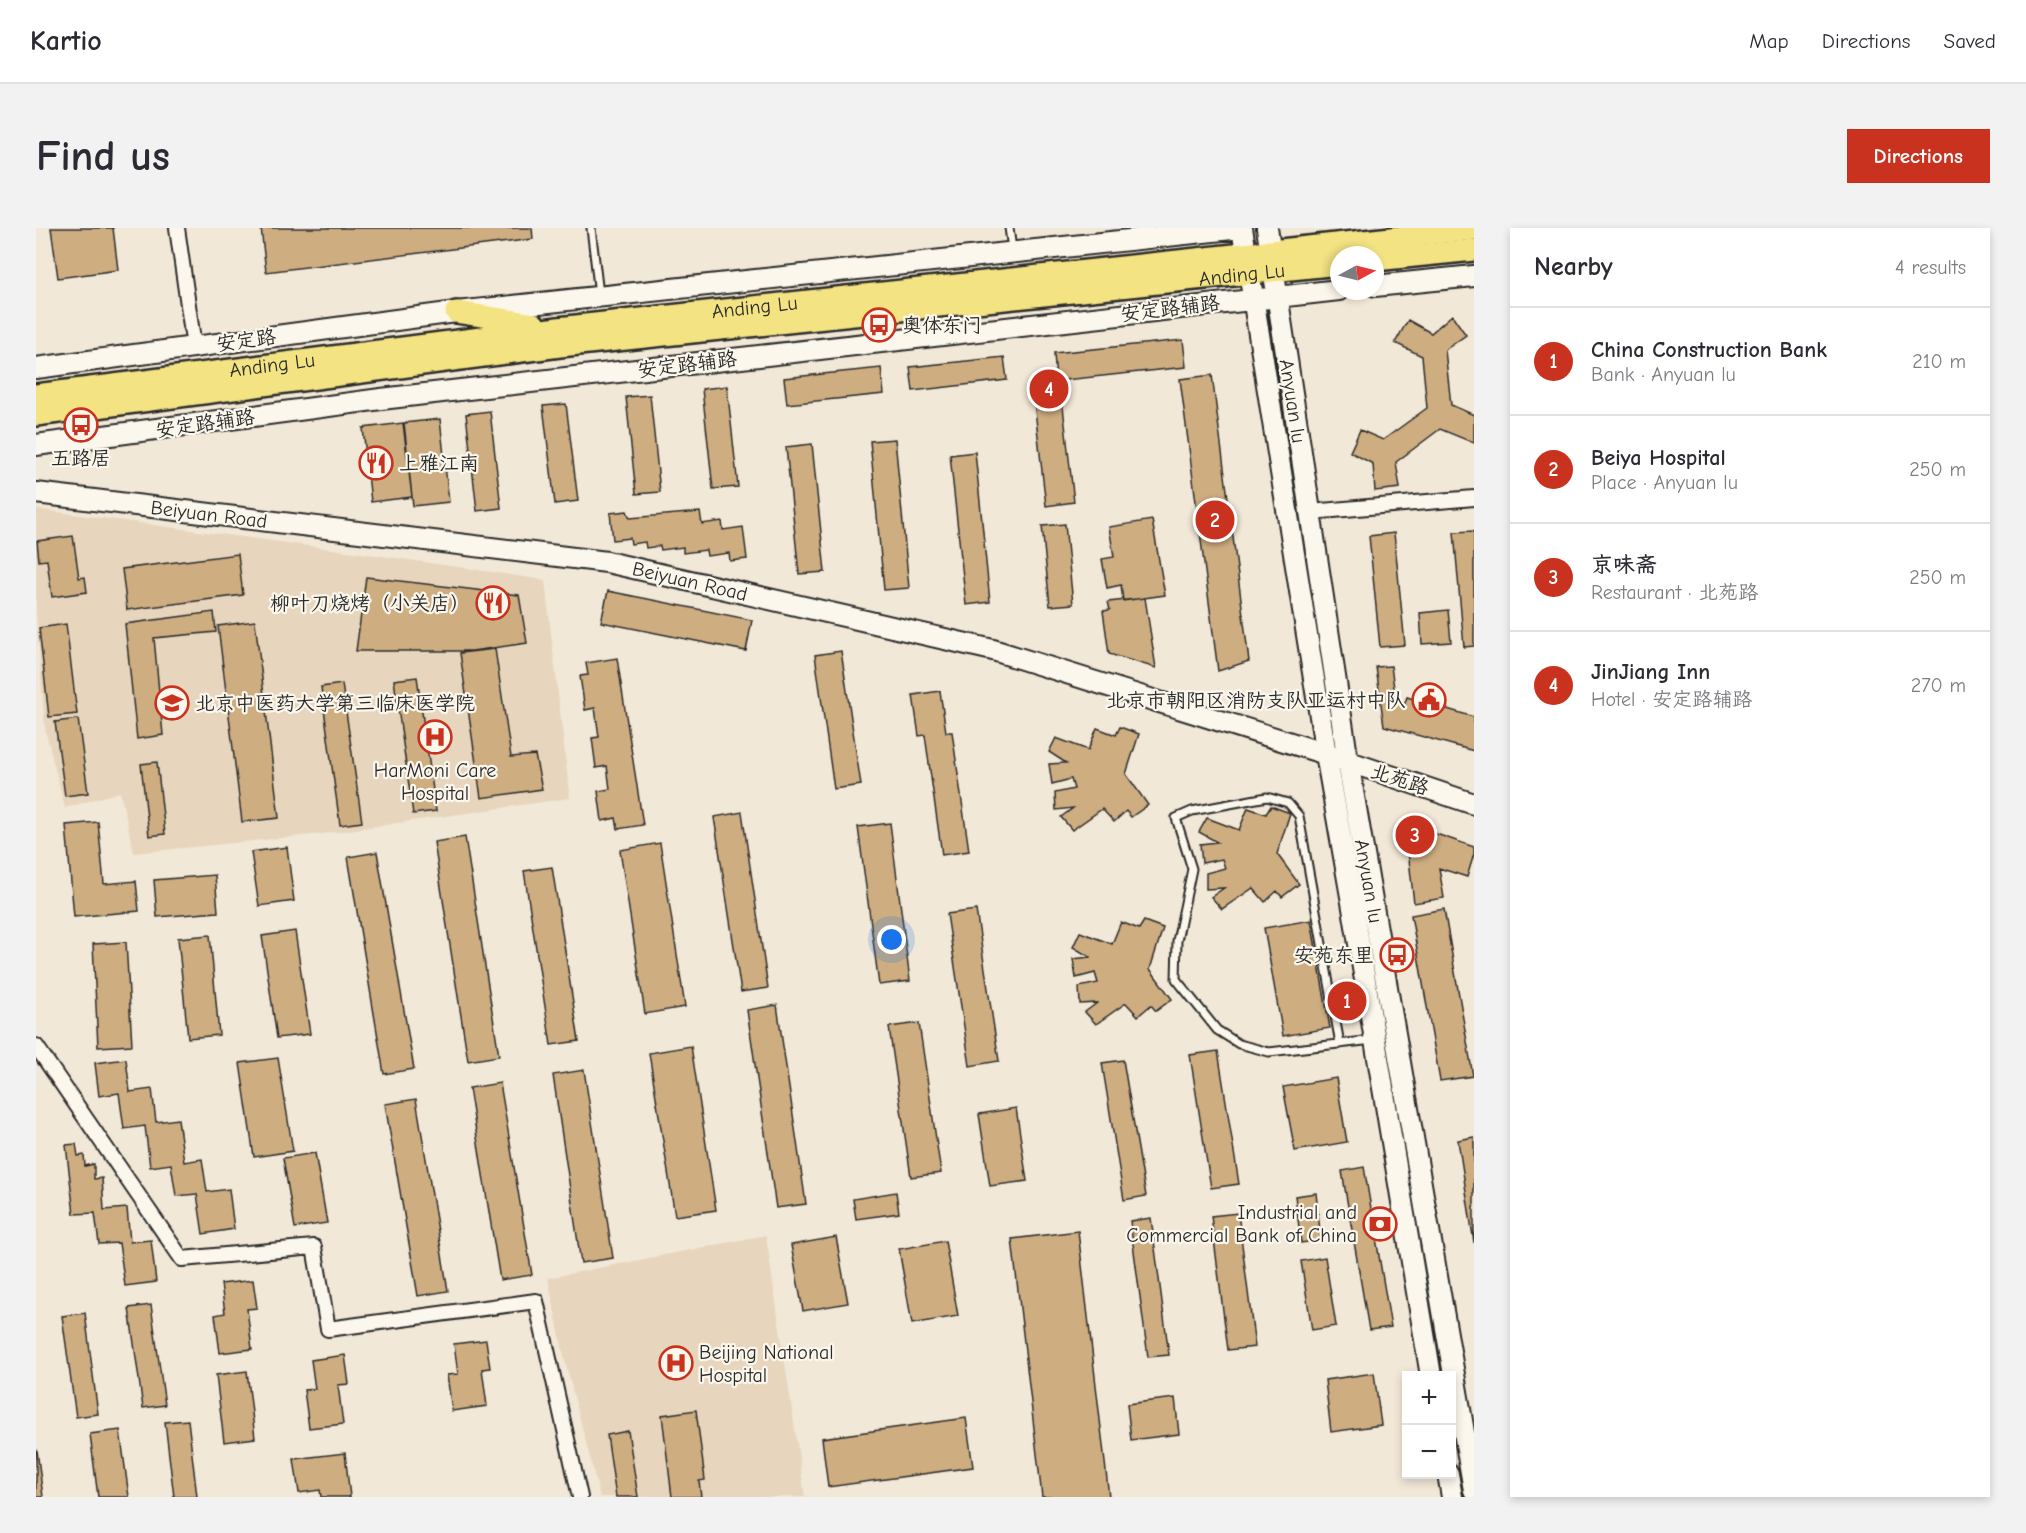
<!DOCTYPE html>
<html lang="en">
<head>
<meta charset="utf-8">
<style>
  :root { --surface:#fff; --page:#f2f2f3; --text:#2b2b33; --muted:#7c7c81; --line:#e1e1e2; --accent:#c8321e }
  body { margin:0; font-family:"Comic Neue","LXGW WenKai TC",sans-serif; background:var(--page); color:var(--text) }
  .controls { position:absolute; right:18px; bottom:18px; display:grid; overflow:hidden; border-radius:0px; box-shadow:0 3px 9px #0003 }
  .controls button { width:54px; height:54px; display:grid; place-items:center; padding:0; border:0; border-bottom:2px solid var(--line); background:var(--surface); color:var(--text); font:30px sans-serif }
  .compass { position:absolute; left:1294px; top:18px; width:54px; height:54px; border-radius:50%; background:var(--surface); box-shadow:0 3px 9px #0003; rotate:83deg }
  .you { position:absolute; left:856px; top:712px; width:21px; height:21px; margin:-15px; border:4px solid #fff; border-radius:50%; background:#1a73e8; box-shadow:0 0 0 9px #1a73e833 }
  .badge { display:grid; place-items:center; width:39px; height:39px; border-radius:50%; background:var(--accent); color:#fff; font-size:20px; font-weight:700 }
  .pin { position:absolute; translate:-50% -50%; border:3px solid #fff; box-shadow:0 2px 6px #0006 }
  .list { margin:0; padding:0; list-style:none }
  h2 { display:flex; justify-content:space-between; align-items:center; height:78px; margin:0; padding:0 24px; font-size:26px }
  h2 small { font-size:20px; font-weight:400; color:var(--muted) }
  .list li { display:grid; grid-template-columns:39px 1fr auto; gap:18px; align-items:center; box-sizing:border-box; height:108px; padding:0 24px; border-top:2px solid var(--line) }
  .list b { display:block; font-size:22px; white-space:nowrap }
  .list p { margin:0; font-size:20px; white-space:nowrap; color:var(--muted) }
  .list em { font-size:20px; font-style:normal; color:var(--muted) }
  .map { position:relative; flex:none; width:1438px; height:1269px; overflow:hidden; border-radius:0px }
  header { display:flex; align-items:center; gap:36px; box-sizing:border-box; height:84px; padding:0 30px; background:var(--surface); border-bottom:2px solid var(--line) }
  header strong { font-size:28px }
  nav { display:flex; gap:33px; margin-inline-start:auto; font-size:21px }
  .intro { display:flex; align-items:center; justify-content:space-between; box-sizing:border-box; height:144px; padding:0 36px }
  h1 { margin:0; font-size:42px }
  .button { padding:15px 27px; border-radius:0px; background:var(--accent); color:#fff; font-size:21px; font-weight:700 }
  main { display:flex; gap:36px; padding:0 36px }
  aside { flex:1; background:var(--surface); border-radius:0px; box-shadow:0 3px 9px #0003 }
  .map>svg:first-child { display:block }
  .built { fill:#e7d6bd }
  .building { fill:#cead81; stroke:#2b2b2b; stroke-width:1.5 }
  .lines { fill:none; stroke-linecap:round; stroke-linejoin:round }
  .lane-casing { stroke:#2b2b2b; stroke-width:11 }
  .street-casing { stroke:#2b2b2b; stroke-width:18 }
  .secondary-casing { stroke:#2b2b2b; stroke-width:24 }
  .primary-casing { stroke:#2b2b2b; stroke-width:26 }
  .lane { stroke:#fbf7ec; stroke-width:7 }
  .street { stroke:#fbf7ec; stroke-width:14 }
  .secondary { stroke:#fbf7ec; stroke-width:20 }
  .primary { stroke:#f4e382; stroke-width:21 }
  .labels { text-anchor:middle; stroke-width:4.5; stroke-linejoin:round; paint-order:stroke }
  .street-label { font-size:20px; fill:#2b2b2b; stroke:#fbf7ec }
  .poi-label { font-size:20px; fill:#2b2b2b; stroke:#fbf7ec; text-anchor:start }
</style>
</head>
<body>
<header>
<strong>Kartio</strong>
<nav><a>Map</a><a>Directions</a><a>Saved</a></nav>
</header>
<div class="intro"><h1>Find us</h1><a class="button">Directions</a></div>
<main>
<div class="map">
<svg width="1438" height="1269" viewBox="0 0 1438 1269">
  <rect width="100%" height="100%" fill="#f2e8d7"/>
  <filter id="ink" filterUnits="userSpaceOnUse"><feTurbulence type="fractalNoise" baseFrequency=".0167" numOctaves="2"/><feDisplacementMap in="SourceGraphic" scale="12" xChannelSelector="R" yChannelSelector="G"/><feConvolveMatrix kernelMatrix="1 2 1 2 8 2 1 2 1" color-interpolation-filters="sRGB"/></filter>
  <g filter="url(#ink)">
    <!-- built -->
    <path class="built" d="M0,281L333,326L509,352L534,570L286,606L98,625L84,564L29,580L9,501L0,382Z
      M730,1007L769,1269H564L528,1129L512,1050Z"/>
    <!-- building -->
    <path class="building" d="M15,0H77L82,42L22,50Z
      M225,0H496L497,11L230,44Z
      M1416,87L1430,107L1409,122L1415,177L1438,187V215L1404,201L1360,234L1364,260L1339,263L1337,236L1314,224L1324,202L1347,212L1391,180L1386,128L1359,115L1372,92L1395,105Z
      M1147,112L1150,139L1020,153L1018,125Z
      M968,129L971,152L877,163L874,139Z
      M845,140L848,166L751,176L748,150Z
      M1176,147L1213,433L1182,443L1144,151Z
      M1024,153L1038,274L1010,278L996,156Z
      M691,158L702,259L677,261L666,161Z
      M614,167L624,264L600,266L590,169Z
      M530,176L542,273L519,276L507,178Z
      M454,183L465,280L441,283L430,186Z
      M404,191L413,274L377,278L368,195Z
      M367,195L376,269L335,274L327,200Z
      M859,211L873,360L848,362L834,213Z
      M776,216L789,344L763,346L750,219Z
      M939,224L954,374L930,377L914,227Z
      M591,283L594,290L664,284L666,296L686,293L687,302L707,299L711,331L694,333L693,325L671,328L670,322L647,325V319L625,322L624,318L610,320L609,314L595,316L594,310L577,312L574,285Z
      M1116,292L1129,367L1087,373L1085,357L1071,360L1066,331L1078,329L1073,299Z
      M1029,296L1037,376L1014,378L1006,298Z
      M1438,303V418L1428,419L1418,304Z
      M1358,305L1369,417L1344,419L1333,308Z
      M37,308L43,350L49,349L51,364L16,369L11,332L3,333L1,313Z
      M202,326L207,367L91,382L86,341Z
      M330,349L483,367L491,415L436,423H320Z
      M572,363L716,392L710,423L565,394Z
      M1109,370L1120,440L1073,426L1067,383L1074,382L1072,374Z
      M1412,382L1415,414L1386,416L1384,385Z
      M178,384L180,404L118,410L127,507L101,511L89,396Z
      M219,393L243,590L206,594L182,398Z
      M30,396L41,486L13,489L3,400Z
      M459,421L475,529L499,527L506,561L445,570L424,425Z
      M805,423L825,557L798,561L779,427Z
      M581,430L607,597L582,601L580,590L566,593L562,563L574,561L571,538L560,540L556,510L563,509L559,480L549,482L544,448L552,447L550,435Z
      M1355,438L1360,474L1368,477L1371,469L1438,489V523L1348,498L1340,439Z
      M381,449L400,583L377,586L358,452Z
      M306,456L326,594L304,597L285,459Z
      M904,463L910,504H916L933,623L906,627L889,507L883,508L877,467Z
      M42,491L52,565L29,568L19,494Z
      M1084,499L1103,506L1090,546L1112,577L1095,589L1090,583L1078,594L1066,581L1036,602L1025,589L1037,580L1020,582L1019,565L1038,561L1035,551L1016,556L1013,536L1030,535L1013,524L1020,510L1052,522L1061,500L1080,507Z
      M121,534L129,606L113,608L105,536Z
      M1235,578L1254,585L1241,626L1263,656L1246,669L1241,663L1229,674L1217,660L1186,681L1175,669L1188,660L1170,661V645L1189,640L1186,631L1166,635L1164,616L1181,614L1163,604L1171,590L1203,602L1212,580L1230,586Z
      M706,584L732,760L705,764L678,589Z
      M62,594L68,656L100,653L103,683L38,689L30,597Z
      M854,595L874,753L843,757L822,599Z
      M1380,599L1438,619V626L1431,649L1403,640L1408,670L1378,675L1370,606Z
      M429,609L463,828L432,833L398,614Z
      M624,615L649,779L609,786L584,622Z
      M251,619L258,673L223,678L215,624Z
      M341,624L378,841L348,846L312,629Z
      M516,639L543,813L515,817L488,643Z
      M179,647L182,684L121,689L118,652Z
      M1408,681L1437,848L1404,853L1375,687Z
      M940,682L963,833L934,838L911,686Z
      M1275,692L1294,800L1247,808L1228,700Z
      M1108,693L1127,700L1114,741L1136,771L1120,783L1115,777L1102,788L1090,775L1060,796L1049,784L1061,775L1044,776L1043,759L1062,755L1059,745L1040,750L1037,731L1054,729L1037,719L1044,704L1076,716L1085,694L1103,701Z
      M259,703L274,806L241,810L226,708Z
      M174,707L183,807L152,810L142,710Z
      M90,714L96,817L62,819L57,716Z
      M741,777L770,976L740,980L711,782Z
      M883,795L905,945L875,949L853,799Z
      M655,818L680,982L639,988L613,825Z
      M1182,823L1203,956L1175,960L1154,827Z
      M242,830L257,923L218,929L204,835Z
      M90,831L94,864L116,861L120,894L142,891L148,934L166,931L171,964L193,961L198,1001L167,1006L161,966L140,968L135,936L114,939L109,898L88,901L83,865L63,868L59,835Z
      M1087,832L1110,968L1088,972L1066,835Z
      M548,842L577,1030L545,1035L517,847Z
      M1300,850L1311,914L1259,923L1247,859Z
      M464,855L496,1047L464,1052L433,860Z
      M380,871L412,1063L382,1068L349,876Z
      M980,880L991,953L954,958L943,886Z
      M1438,909V1015L1422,912Z
      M40,916L42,928L48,927L49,938L58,936V951L66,950L68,982L91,980L94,1014L115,1012L120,1054L89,1058L83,1015L63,1016L59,985L38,986L30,917Z
      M279,925L291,995L259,1000L247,930Z
      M1328,939L1355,1099L1333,1102L1306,943Z
      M860,964L863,985L820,991L817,971Z
      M1280,965L1285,1012L1265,1015L1259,968Z
      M1202,985L1219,1119L1192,1122L1175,988Z
      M1115,990L1133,1127L1112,1129L1094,993Z
      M1042,1003L1073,1269H1006L976,1011Z
      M800,1009L812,1075L767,1083L755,1017Z
      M909,1013L922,1088L876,1096L863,1021Z
      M1289,1029L1300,1098L1276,1102L1265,1033Z
      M217,1052L221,1080L211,1081L216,1121L184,1125L179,1087L189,1085L185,1056Z
      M115,1077L129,1177L107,1180L93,1080Z
      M49,1085L62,1186L40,1189L26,1088Z
      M450,1112L454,1140L446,1141L451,1178L416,1183L411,1147L422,1146L418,1116Z
      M309,1127L313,1156L302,1157L307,1196L273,1200L268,1162L279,1161L275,1132Z
      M211,1143L219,1210L188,1214L180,1147Z
      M1338,1145L1345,1197L1295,1204L1289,1152Z
      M1139,1170L1143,1206L1095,1212L1091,1176Z
      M660,1182L669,1252L663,1253L665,1269H636L626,1187Z
      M930,1190L937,1239L792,1259L786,1210Z
      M152,1192L161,1269H138L129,1194Z
      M84,1202L93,1269H62L54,1206Z
      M592,1203L602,1269H580L571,1207Z
      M0,1222H1L7,1269H0Z
      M309,1225L314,1269H285L284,1262L263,1265L258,1231Z"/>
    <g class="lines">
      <defs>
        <path id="lane" d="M555,0L563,66
          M973,0L976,21
          M1304,816L1263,588L1252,575L1231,569L1156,583L1140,590L1156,641L1141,713L1140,751L1181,802L1203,816L1233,824L1337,812"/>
        <path id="street" d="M141,0L158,119
          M1274,284L1438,270
          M0,818L146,1031L278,1019L292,1101L500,1073L544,1269"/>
        <path id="secondary" d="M1206,0L1290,526L1317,680L1395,1148
          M1231,0L1312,534L1438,1262
          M1339,58L1438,48
          M0,140L420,84L1205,0
          M0,217L345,171L1303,62
          M0,265L571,334L957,422L1290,526L1438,576
          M1412,1246L1416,1269"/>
        <g id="primary">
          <path d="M1339,32L1438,22"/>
          <path d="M420,84L498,96"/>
          <path id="s1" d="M0,167L522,100L1438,1"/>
          <path id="s2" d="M0,187L524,118L1303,36"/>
        </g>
      </defs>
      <!-- lane casing -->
      <use href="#lane" class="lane-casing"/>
      <!-- street casing -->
      <use href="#street" class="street-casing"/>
      <!-- secondary casing -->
      <use href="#secondary" class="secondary-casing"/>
      <!-- primary casing -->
      <use href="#primary" class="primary-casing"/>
      <!-- lane -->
      <use href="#lane" class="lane"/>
      <!-- street -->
      <use href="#street" class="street"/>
      <!-- secondary -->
      <use href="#secondary" class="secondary"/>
      <!-- primary -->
      <use href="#primary" class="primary"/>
    </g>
  </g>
  <!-- icons -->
  <defs>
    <symbol id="bus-ring" viewBox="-11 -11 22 22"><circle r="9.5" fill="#fbf7ec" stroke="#c8321e" stroke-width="1.5"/><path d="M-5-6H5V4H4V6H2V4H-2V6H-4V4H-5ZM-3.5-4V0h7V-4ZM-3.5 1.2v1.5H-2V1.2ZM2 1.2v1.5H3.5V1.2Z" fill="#c8321e"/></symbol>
    <symbol id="restaurant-ring" viewBox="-11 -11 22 22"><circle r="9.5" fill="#fbf7ec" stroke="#c8321e" stroke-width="1.5"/><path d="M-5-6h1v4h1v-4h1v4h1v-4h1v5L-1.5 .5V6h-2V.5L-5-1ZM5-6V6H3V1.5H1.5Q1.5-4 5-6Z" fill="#c8321e"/></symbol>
    <symbol id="civic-ring" viewBox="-11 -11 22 22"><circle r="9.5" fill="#fbf7ec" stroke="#c8321e" stroke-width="1.5"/><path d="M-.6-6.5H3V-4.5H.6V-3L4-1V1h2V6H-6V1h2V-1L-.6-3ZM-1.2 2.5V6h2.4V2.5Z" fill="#c8321e"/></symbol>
    <symbol id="university-ring" viewBox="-11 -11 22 22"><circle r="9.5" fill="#fbf7ec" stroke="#c8321e" stroke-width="1.5"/><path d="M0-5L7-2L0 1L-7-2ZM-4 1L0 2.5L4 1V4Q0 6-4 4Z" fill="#c8321e"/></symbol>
    <symbol id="hospital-ring" viewBox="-11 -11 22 22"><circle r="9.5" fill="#fbf7ec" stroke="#c8321e" stroke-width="1.5"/><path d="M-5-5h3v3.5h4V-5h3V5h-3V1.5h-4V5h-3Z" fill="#c8321e"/></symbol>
    <symbol id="bank-ring" viewBox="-11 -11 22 22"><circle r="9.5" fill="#fbf7ec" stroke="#c8321e" stroke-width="1.5"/><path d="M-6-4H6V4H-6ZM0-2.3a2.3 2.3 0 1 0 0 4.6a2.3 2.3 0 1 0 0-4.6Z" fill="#c8321e"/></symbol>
  </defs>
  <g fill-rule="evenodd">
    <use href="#bus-ring" x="824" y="78" width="38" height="38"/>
    <use href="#bus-ring" x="26" y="178" width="38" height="38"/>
    <use href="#restaurant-ring" x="321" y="216" width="38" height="38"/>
    <use href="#restaurant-ring" x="438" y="356" width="38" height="38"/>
    <use href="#civic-ring" x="1374" y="453" width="38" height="38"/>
    <use href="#university-ring" x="117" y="456" width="38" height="38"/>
    <use href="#hospital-ring" x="380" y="490" width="38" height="38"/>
    <use href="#bus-ring" x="1342" y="708" width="38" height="38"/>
    <use href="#bank-ring" x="1325" y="977" width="38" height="38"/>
    <use href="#hospital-ring" x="621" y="1116" width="38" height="38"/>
  </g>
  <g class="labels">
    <!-- street labels -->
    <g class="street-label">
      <text dy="7" stroke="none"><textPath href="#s2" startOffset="1214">Anding Lu</textPath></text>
      <text dy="7" stroke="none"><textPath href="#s1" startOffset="724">Anding Lu</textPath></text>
      <text transform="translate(1134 80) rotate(-7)" y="7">安定路辅路</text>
      <text transform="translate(210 112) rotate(-8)" y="7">安定路</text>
      <text transform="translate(651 136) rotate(-7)" y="7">安定路辅路</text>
      <text dy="7" stroke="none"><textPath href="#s1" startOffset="238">Anding Lu</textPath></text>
      <text transform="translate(1257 173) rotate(81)" y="7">Anyuan lu</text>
      <text transform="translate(169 195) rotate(-8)" y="7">安定路辅路</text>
      <text transform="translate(173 286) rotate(7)" y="7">Beiyuan Road</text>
      <text transform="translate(654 353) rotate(13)" y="7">Beiyuan Road</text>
      <text transform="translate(1364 551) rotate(18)" y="7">北苑路</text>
      <text transform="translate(1333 653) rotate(80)" y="7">Anyuan lu</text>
    </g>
    <!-- poi labels -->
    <g class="poi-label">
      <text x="866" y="104">奥体东门</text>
      <text x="45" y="237" text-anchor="middle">五路居</text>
      <text x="363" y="242">上雅江南</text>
      <text x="434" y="382" text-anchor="end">柳叶刀烧烤（小关店）</text>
      <text x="1370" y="479" text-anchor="end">北京市朝阳区消防支队亚运村中队</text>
      <text x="159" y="482">北京中医药大学第三临床医学院</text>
      <text x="399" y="549" text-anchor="middle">HarMoni Care<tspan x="399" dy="23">Hospital</tspan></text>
      <text x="1338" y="734" text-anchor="end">安苑东里</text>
      <text x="1321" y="991" text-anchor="end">Industrial and<tspan x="1321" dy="23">Commercial Bank of China</tspan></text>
      <text x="663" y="1131">Beijing National<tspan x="663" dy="23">Hospital</tspan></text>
    </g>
  </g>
</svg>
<div class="controls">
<button>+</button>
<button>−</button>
</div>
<svg class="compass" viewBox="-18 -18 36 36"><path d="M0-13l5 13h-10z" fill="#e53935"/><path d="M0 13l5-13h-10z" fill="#7c7c81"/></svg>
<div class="you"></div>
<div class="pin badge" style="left:1311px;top:773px">1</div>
<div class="pin badge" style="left:1179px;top:292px">2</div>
<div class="pin badge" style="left:1379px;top:607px">3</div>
<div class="pin badge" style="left:1013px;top:161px">4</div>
</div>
<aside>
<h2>Nearby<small>4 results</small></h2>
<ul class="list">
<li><span class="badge">1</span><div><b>China Construction Bank</b><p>Bank · Anyuan lu</p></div><em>210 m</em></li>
<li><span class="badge">2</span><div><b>Beiya Hospital</b><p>Place · Anyuan lu</p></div><em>250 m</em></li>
<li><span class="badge">3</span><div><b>京味斋</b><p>Restaurant · 北苑路</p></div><em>250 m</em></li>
<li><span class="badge">4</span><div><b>JinJiang Inn</b><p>Hotel · 安定路辅路</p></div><em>270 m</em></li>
</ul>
</aside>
</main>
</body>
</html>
